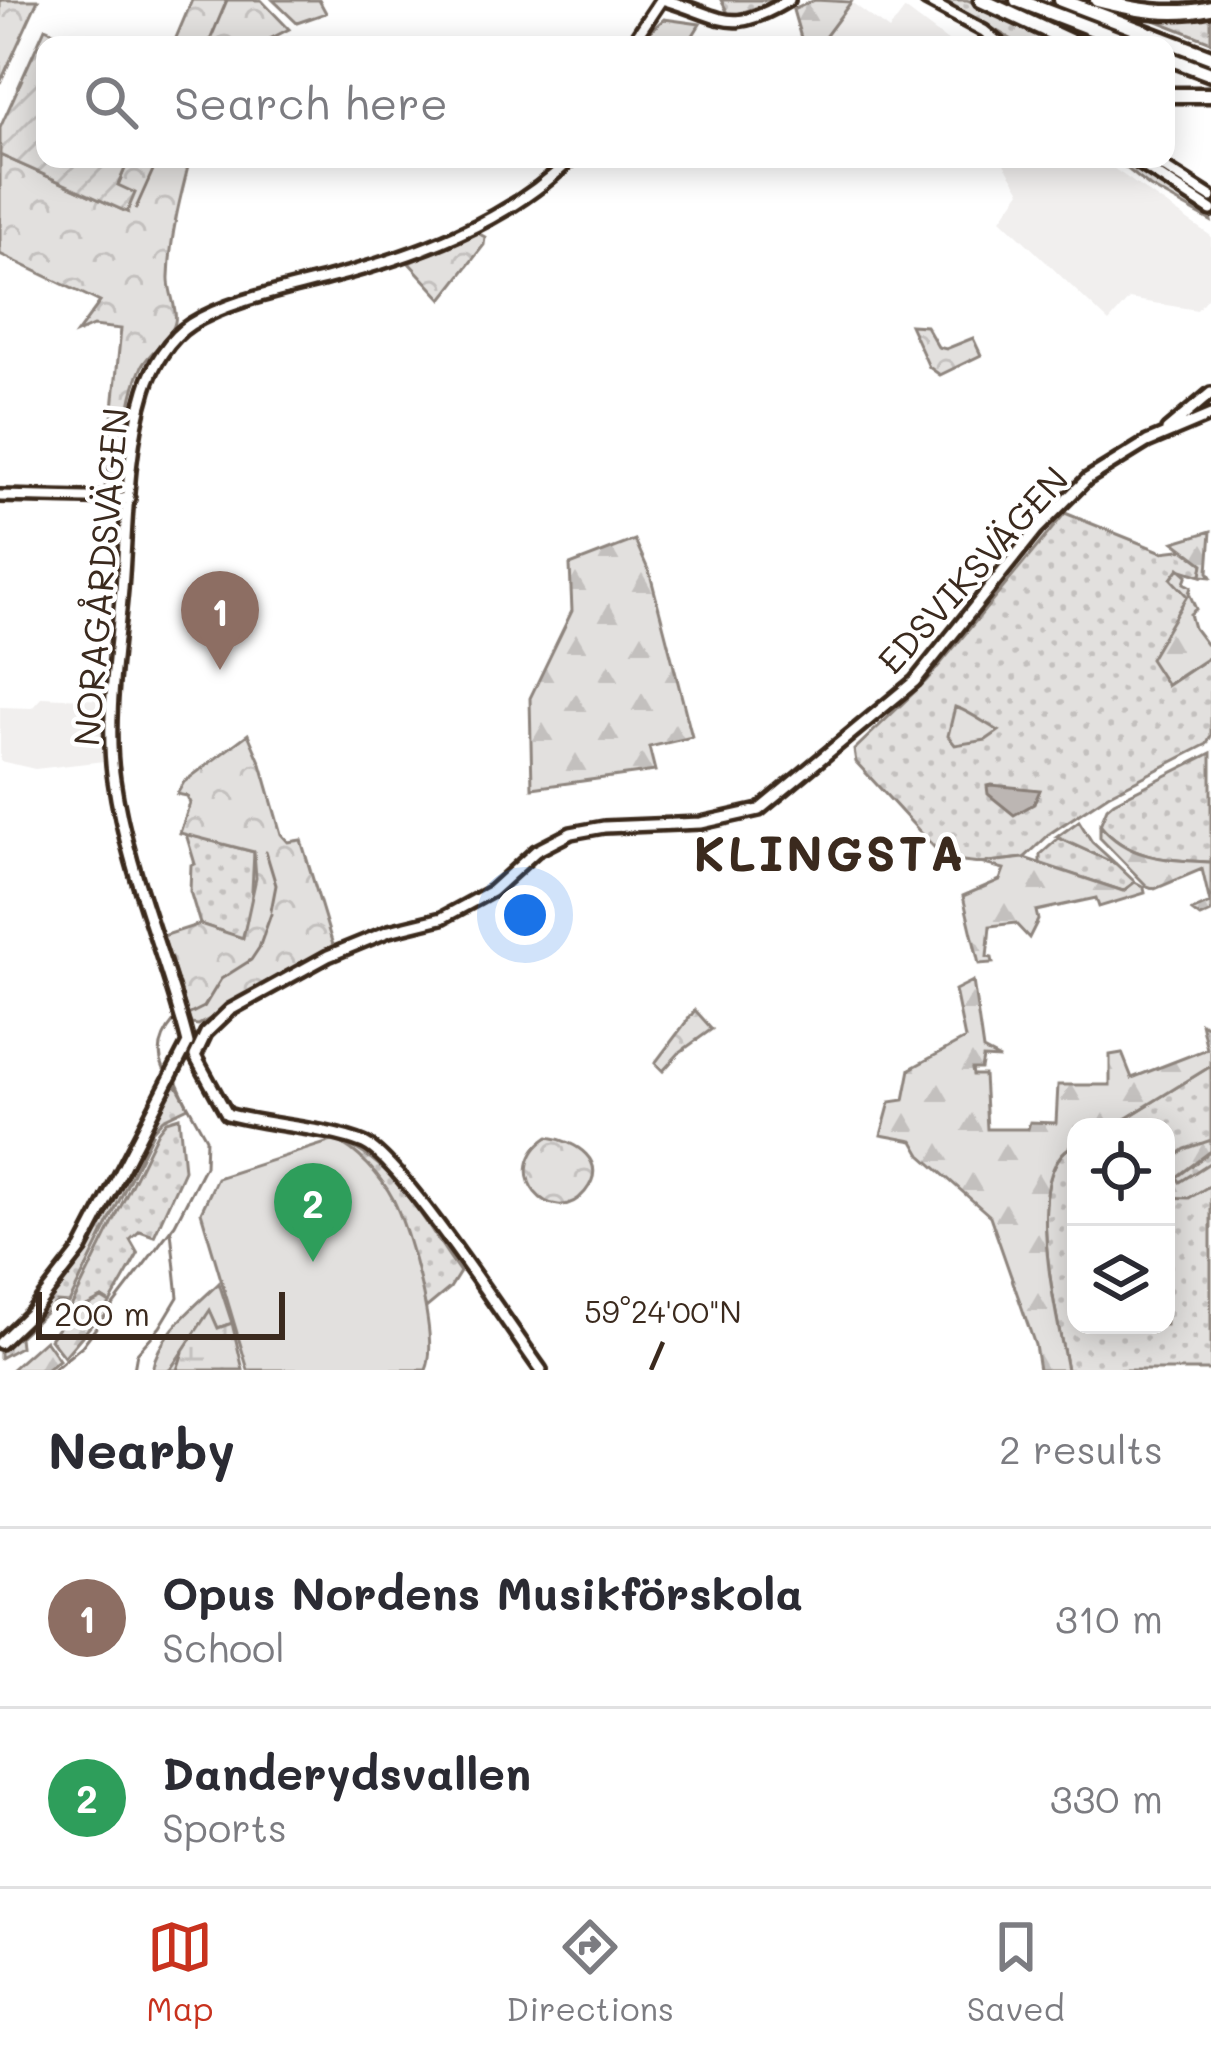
<!DOCTYPE html>
<html lang="en">
<head>
<meta charset="utf-8">
<style>
  :root { --surface:#fff; --page:#f2f2f3; --text:#2b2b33; --muted:#7c7c81; --line:#e1e1e2; --accent:#c8321e }
  body { margin:0; font-family:Mali,sans-serif; background:var(--page); color:var(--text) }
  .controls { position:absolute; right:36px; bottom:36px; display:grid; overflow:hidden; border-radius:24px; box-shadow:0 6px 30px #0003 }
  .controls button { width:108px; height:108px; display:grid; place-items:center; padding:0; border:0; border-bottom:3px solid var(--line); background:var(--surface); color:var(--text); font:60px sans-serif }
  .scale { position:absolute; left:36px; bottom:30px; width:249px; box-sizing:border-box; padding-left:12px; border:6px solid #3b2a1e; border-top:0; font-size:33px; line-height:42px; white-space:nowrap; color:#3b2a1e; -webkit-text-stroke:9px #fff; paint-order:stroke }
  .you { position:absolute; left:525px; top:915px; width:42px; height:42px; margin:-30px; border:9px solid #fff; border-radius:50%; background:#1a73e8; box-shadow:0 0 0 18px #1a73e833 }
  .badge { display:grid; place-items:center; width:78px; height:78px; border-radius:50%; background:var(--accent); color:#fff; font-size:39px; font-weight:700 }
  .pin { position:absolute; translate:-50% -99px; filter:drop-shadow(0 3px 6px #0008) }
  .pin::after { content:''; position:absolute; top:63px; width:42px; height:36px; background:inherit; clip-path:polygon(0 0,100% 0,50% 100%) }
  .list { margin:0; padding:0; list-style:none }
  h2 { display:flex; justify-content:space-between; align-items:center; height:156px; margin:0; padding:0 48px; font-size:51px }
  h2 small { font-size:39px; font-weight:400; color:var(--muted) }
  .list li { display:grid; grid-template-columns:78px 1fr auto; gap:36px; align-items:center; box-sizing:border-box; height:180px; padding:0 48px; border-top:3px solid var(--line) }
  .list b { display:block; font-size:45px; white-space:nowrap }
  .list p { margin:0; font-size:39px; white-space:nowrap; color:var(--muted) }
  .list em { font-size:39px; font-style:normal; color:var(--muted) }
  .icon { flex:none; width:66px; height:66px; fill:none; stroke:currentColor; stroke-width:2; stroke-linecap:round; stroke-linejoin:round }
  .map { position:relative; flex:none; width:1211px; height:1370px; overflow:hidden }
  .search { position:absolute; background:var(--surface); box-shadow:0 6px 30px #0003; left:36px; right:36px; top:36px; height:132px; display:flex; align-items:center; gap:30px; box-sizing:border-box; padding:0 42px; border-radius:24px; color:var(--muted); font-size:45px }
  .sheet { height:516px; background:var(--surface) }
  nav { display:flex; justify-content:space-around; align-items:center; box-sizing:border-box; height:168px; border-top:3px solid var(--line); background:var(--surface); font-size:33px; color:var(--muted) }
  nav a { display:grid; justify-items:center; gap:6px }
  nav .on { color:var(--accent) }
  .map>svg:first-child { display:block }
  .built { fill:#f1efee }
  .grass { fill:url(#grass-dots); stroke:#8e857e; stroke-width:3 }
  .forest { fill:url(#forest-firs); stroke:#8e857e; stroke-width:3 }
  .wetland { fill:url(#wetland-marsh); stroke:#8e857e; stroke-width:3 }
  .park { fill:url(#park-crowns); stroke:#8e857e; stroke-width:3 }
  .garden { fill:url(#garden-furrows); stroke:#8e857e; stroke-width:3 }
  .pitch { fill:#e2e0de; stroke:#8e857e; stroke-width:3 }
  .water { fill:#bcb6b3; stroke:#887e77; stroke-width:3 }
  .lines { fill:none; stroke-linecap:round; stroke-linejoin:round }
  .stream { stroke:#887e77; stroke-width:3 }
  .tertiary-casing { stroke:#3b2a1e; stroke-width:18 }
  .motorway-casing { stroke:#3b2a1e; stroke-width:21 }
  .tertiary { stroke:#fff; stroke-width:9 }
  .motorway { stroke:#fff; stroke-width:12 }
  .ticks { fill:none; stroke:#3b2a1e; stroke-width:4.5 }
  .labels { text-anchor:middle; stroke-width:9; stroke-linejoin:round; paint-order:stroke }
  .street-label { font-size:36px; fill:#3b2a1e; stroke:#fff }
  .district-label { font-size:48px; font-weight:bold; letter-spacing:3px; fill:#3b2a1e; stroke:#fff }
  .ticks-label { font-size:30px; text-anchor:middle; fill:#3b2a1e; stroke:#fff; stroke-width:9; stroke-linejoin:round; paint-order:stroke }
</style>
</head>
<body>
<div class="map">
<svg width="1211" height="1370" viewBox="0 0 1211 1370">
  <defs>
    <pattern id="grass-dots" width="8" height="8" patternUnits="userSpaceOnUse" patternTransform="scale(3)"><rect width="8" height="8" fill="#e2e0de"/><path d="M2 2h.1M6 6h.1" fill="none" stroke="#c3c0be" stroke-width="1.8" stroke-linecap="round"/></pattern>
    <pattern id="forest-firs" width="22" height="20" patternUnits="userSpaceOnUse" patternTransform="scale(3)"><rect width="22" height="20" fill="#e2e0de"/><path d="M5 1l3.5 6h-7zM16 11l3.5 6h-7z" fill="#c3c0be"/></pattern>
    <pattern id="wetland-marsh" width="20" height="14" patternUnits="userSpaceOnUse" patternTransform="scale(3)"><rect width="20" height="14" fill="#e2e0de"/><path d="M1 5h8M5 5V1M11 12h8M15 12V8" fill="none" stroke="#c3c0be"/></pattern>
    <pattern id="park-crowns" width="20" height="18" patternUnits="userSpaceOnUse" patternTransform="scale(3)"><rect width="20" height="18" fill="#e2e0de"/><path d="M2 6a3 3 0 1 1 6 0M12 15a3 3 0 1 1 6 0" fill="none" stroke="#c3c0be"/></pattern>
    <pattern id="garden-furrows" width="10" height="10" patternUnits="userSpaceOnUse" patternTransform="scale(3)"><rect width="10" height="10" fill="#e2e0de"/><path d="M-1 1l2-2M0 10L10 0M9 11l2-2" fill="none" stroke="#c3c0be"/></pattern>
  </defs>
  <rect width="100%" height="100%" fill="#fff"/>
  <filter id="ink" filterUnits="userSpaceOnUse"><feTurbulence type="fractalNoise" baseFrequency=".00833" numOctaves="2"/><feDisplacementMap in="SourceGraphic" scale="24" xChannelSelector="R" yChannelSelector="G"/><feConvolveMatrix kernelMatrix="1 2 1 2 8 2 1 2 1" color-interpolation-filters="sRGB"/></filter>
  <g filter="url(#ink)">
    <!-- built -->
    <path class="built" d="M851,2L889,30L905,9L953,45H819Z
      M1001,159H1100L1211,236V293L1197,310L1129,299L1109,322L1001,219L1021,191Z
      M42,697L105,700L104,761L35,769L0,761V707L32,708Z"/>
    <!-- grass -->
    <path class="grass" d="M721,0H778L735,15L728,13Z
      M944,0H967L1070,45L1041,42L1021,45Z
      M1137,13L1168,17L1211,15V42Z
      M1115,159H1124L1210,217L1211,221L1150,187Z
      M1065,513L1162,552L1187,549L1203,564L1201,576L1179,569L1172,578L1187,595L1168,685L1211,656V736L1207,744L1108,795L1052,832L1024,858L980,863L945,859L856,762L854,750L927,680Z
      M1211,753V862C1169,860 1128,860 1100,825L1107,808L1114,802Z
      M186,834L254,852L251,910L242,939L200,924L190,891L191,865L195,864Z
      M1059,838L1116,864L1135,882L1123,891L1040,864V855Z
      M1211,1066V1370H1067C1059,1323 1018,1167 1076,1144V1325H1166V1127H1112Z
      M176,1080L188,1107L163,1119L153,1130L150,1129Z
      M179,1117L184,1170L154,1236L140,1231L130,1240L138,1254L110,1303L102,1298L66,1317L158,1131L166,1121Z
      M147,1132L152,1134L69,1303L57,1302L19,1337L20,1347L0,1358V1349C71,1282 105,1218 147,1132Z
      M344,1143C398,1165 427,1227 460,1272L450,1288L426,1308L393,1200Z"/>
    <!-- forest -->
    <path class="forest" d="M273,0H319L326,13L297,23Z
      M815,0L851,2L819,45H803L793,10Z
      M664,19L700,24L687,45H644L650,32Z
      M1211,531L1208,572L1211,577L1201,576L1203,564L1174,542Z
      M635,540L650,574L692,737L649,747L655,771L532,788L530,698L572,611L570,565Z
      M1179,568L1187,575L1184,583L1191,587L1189,593L1196,609L1190,614L1194,628L1206,644L1211,641V656L1167,685L1150,659L1187,596L1171,579Z
      M955,707C971,712 985,724 999,731L986,740L955,745L948,736Z
      M1079,821L1092,842L1116,864L1057,837Z
      M1100,825C1128,860 1169,860 1211,862V912L1200,917L1192,911L1210,903L1202,869L1155,889L1147,886L1100,838Z
      M1024,858L1123,891L1135,882L1144,887L1145,893L1099,907L1096,898L1036,911L1038,920L1029,938L1015,923L990,926L987,957L992,958L993,963L979,964L963,896L1000,880L1004,869L980,863Z
      M973,981L983,1050L1000,1059L983,1058L981,1069H972L973,1075H984L987,1129H1028L1030,1122L1056,1123L1058,1085H1110V1055L1122,1053L1132,1078L1207,1049L1201,1023L1211,1028V1066L1112,1127H1076V1144C1018,1167 1059,1323 1067,1370H1039L1035,1345L990,1216L921,1155L913,1141L881,1135L890,1102L904,1100L910,1069L965,1039L955,990Z
      M1211,1140V1151L1177,1177L1180,1182L1211,1162V1185L1189,1198L1166,1197V1163L1185,1149Z
      M219,1283L232,1323L218,1328L210,1311L170,1370H152C158,1335 195,1306 219,1283Z
      M102,1298L110,1303L64,1357L50,1339L66,1317Z
      M45,1340L59,1360L46,1370H11Z"/>
    <!-- wetland -->
    <path class="wetland" d="M210,1310L218,1328L232,1323L243,1370H170Z"/>
    <!-- park -->
    <path class="park" d="M0,0H38L0,83Z
      M192,0H261L289,29L258,45H173Z
      M0,155L127,212L118,185L129,159H190C180,198 170,237 169,277C168,292 178,309 175,322C172,338 150,351 142,366C126,401 127,438 123,475L112,487L105,488L121,329L93,326L77,333L100,302L0,254Z
      M476,232L485,237L484,245L442,299L409,263Z
      M910,325L926,326L938,347L946,349L973,338L981,355L940,375L929,367Z
      M248,734L261,764L281,834L288,842L301,840L333,945L266,990L198,1025L191,1024L163,936L200,924L243,938L256,878L254,852L180,833L190,803L187,796L177,794L184,782Z
      M695,1010L712,1029L680,1052L663,1071L655,1063Z
      M548,1137C575,1141 610,1161 585,1192C552,1232 497,1171 548,1137Z"/>
    <!-- garden -->
    <path class="garden" d="M45,28L82,45H45V159H129L118,185L135,193L127,212L0,155V128Z"/>
    <!-- pitch -->
    <path class="pitch" d="M335,1140C357,1149 382,1178 393,1199C409,1231 440,1339 426,1370H248L201,1212L217,1178Z"/>
    <!-- water -->
    <path class="water" d="M991,785L1040,790L1034,804L1014,815L988,794L987,786Z"/>
    <g class="lines">
      <!-- stream -->
      <path class="stream" d="M208,45L227,0
        M136,208L158,159
        M266,852L276,885L271,911
        M190,1014L204,1007L221,979L251,960L259,948L271,914
        M164,1069C156,1052 162,1035 174,1021
        M53,1370L82,1346L175,1224L205,1166L206,1138L176,1084
        M134,1370L137,1353L160,1327L178,1297L171,1231
        M177,1370L183,1352"/>
      <defs>
        <path id="tertiary" d="M665,0C726,18 729,36 789,0
          M926,0L984,31L1001,45
          M631,45L661,0
          M1133,159L1211,210
          M1151,159L1211,197
          M1167,430L1211,393
          M0,496L129,499
          M188,1043C166,955 127,871 114,780C105,723 117,647 122,589C127,525 126,452 145,390C152,366 169,338 191,324C230,300 285,290 329,278C415,256 507,223 571,159
          M195,1056L206,1033L230,1010L328,956L389,931L442,918L492,891L536,851L571,833L604,827L701,823L759,810L915,681L1037,529L1087,479L1147,442L1211,415
          M195,1056L227,1114C270,1126 324,1127 364,1143C400,1158 511,1329 541,1370
          M0,1343L32,1312L81,1249L188,1043"/>
        <path id="motorway" d="M981,0L1078,45
          M1017,0L1135,45
          M1061,0L1211,57
          M1097,0C1136,10 1171,17 1211,8
          M1166,57L1211,74
          M1166,95H1211"/>
      </defs>
      <!-- tertiary casing -->
      <use href="#tertiary" class="tertiary-casing"/>
      <!-- motorway casing -->
      <use href="#motorway" class="motorway-casing"/>
      <!-- tertiary -->
      <use href="#tertiary" class="tertiary"/>
      <!-- motorway -->
      <use href="#motorway" class="motorway"/>
    </g>
  </g>
  <!-- ticks -->
  <path class="ticks" d="M651,1370L663,1342"/>
  <g class="labels">
    <!-- street labels -->
    <g class="street-label">
      <text transform="translate(973 570) rotate(-48)" y="13">EDSVIKSVÄGEN</text>
      <text transform="translate(101 577) rotate(-85)" y="13">NORAGÅRDSVÄGEN</text>
    </g>
    <!-- district labels -->
    <g class="district-label">
      <text x="830" y="871">KLINGSTA</text>
    </g>
  </g>
  <g class="ticks-label">
    <text x="663" y="1323">59°24'00"N</text>
  </g>
</svg>
<div class="controls">
<button><svg class="icon" aria-label="locate" viewBox="0 0 24 24"><circle cx="12" cy="12" r="6"/><path d="M12 2v4M12 18v4M2 12h4M18 12h4"/></svg></button>
<button><svg class="icon" aria-label="layers" viewBox="0 0 24 24"><path d="M12 4l9 5-9 5-9-5zM3 14l9 5 9-5"/></svg></button>
</div>
<div class="scale">200 m</div>
<div class="you"></div>
<div class="pin badge" style="left:220px;top:670px;background:#8d6e63">1</div>
<div class="pin badge" style="left:313px;top:1262px;background:#2e9e5b">2</div>
<div class="search"><svg class="icon" aria-label="search" viewBox="0 0 24 24"><circle cx="10" cy="10" r="6"/><path d="M15 15l6 6"/></svg>Search here</div>
</div>
<section class="sheet">
<h2>Nearby<small>2 results</small></h2>
<ul class="list">
<li><span class="badge" style="background:#8d6e63">1</span><div><b>Opus Nordens Musikförskola</b><p>School</p></div><em>310 m</em></li>
<li><span class="badge" style="background:#2e9e5b">2</span><div><b>Danderydsvallen</b><p>Sports</p></div><em>330 m</em></li>
</ul>
</section>
<nav>
<a class="on"><svg class="icon" aria-label="map" viewBox="0 0 24 24"><path d="M3 6l6-2 6 2 6-2v14l-6 2-6-2-6 2zM9 4v14M15 6v14"/></svg>Map</a>
<a><svg class="icon" aria-label="directions" viewBox="0 0 24 24"><path d="M12 3l9 9-9 9-9-9zM9 14v-3h6M13 9l2 2-2 2"/></svg>Directions</a>
<a><svg class="icon" aria-label="saved" viewBox="0 0 24 24"><path d="M7 4h10v16l-5-4-5 4z"/></svg>Saved</a>
</nav>
</body>
</html>
